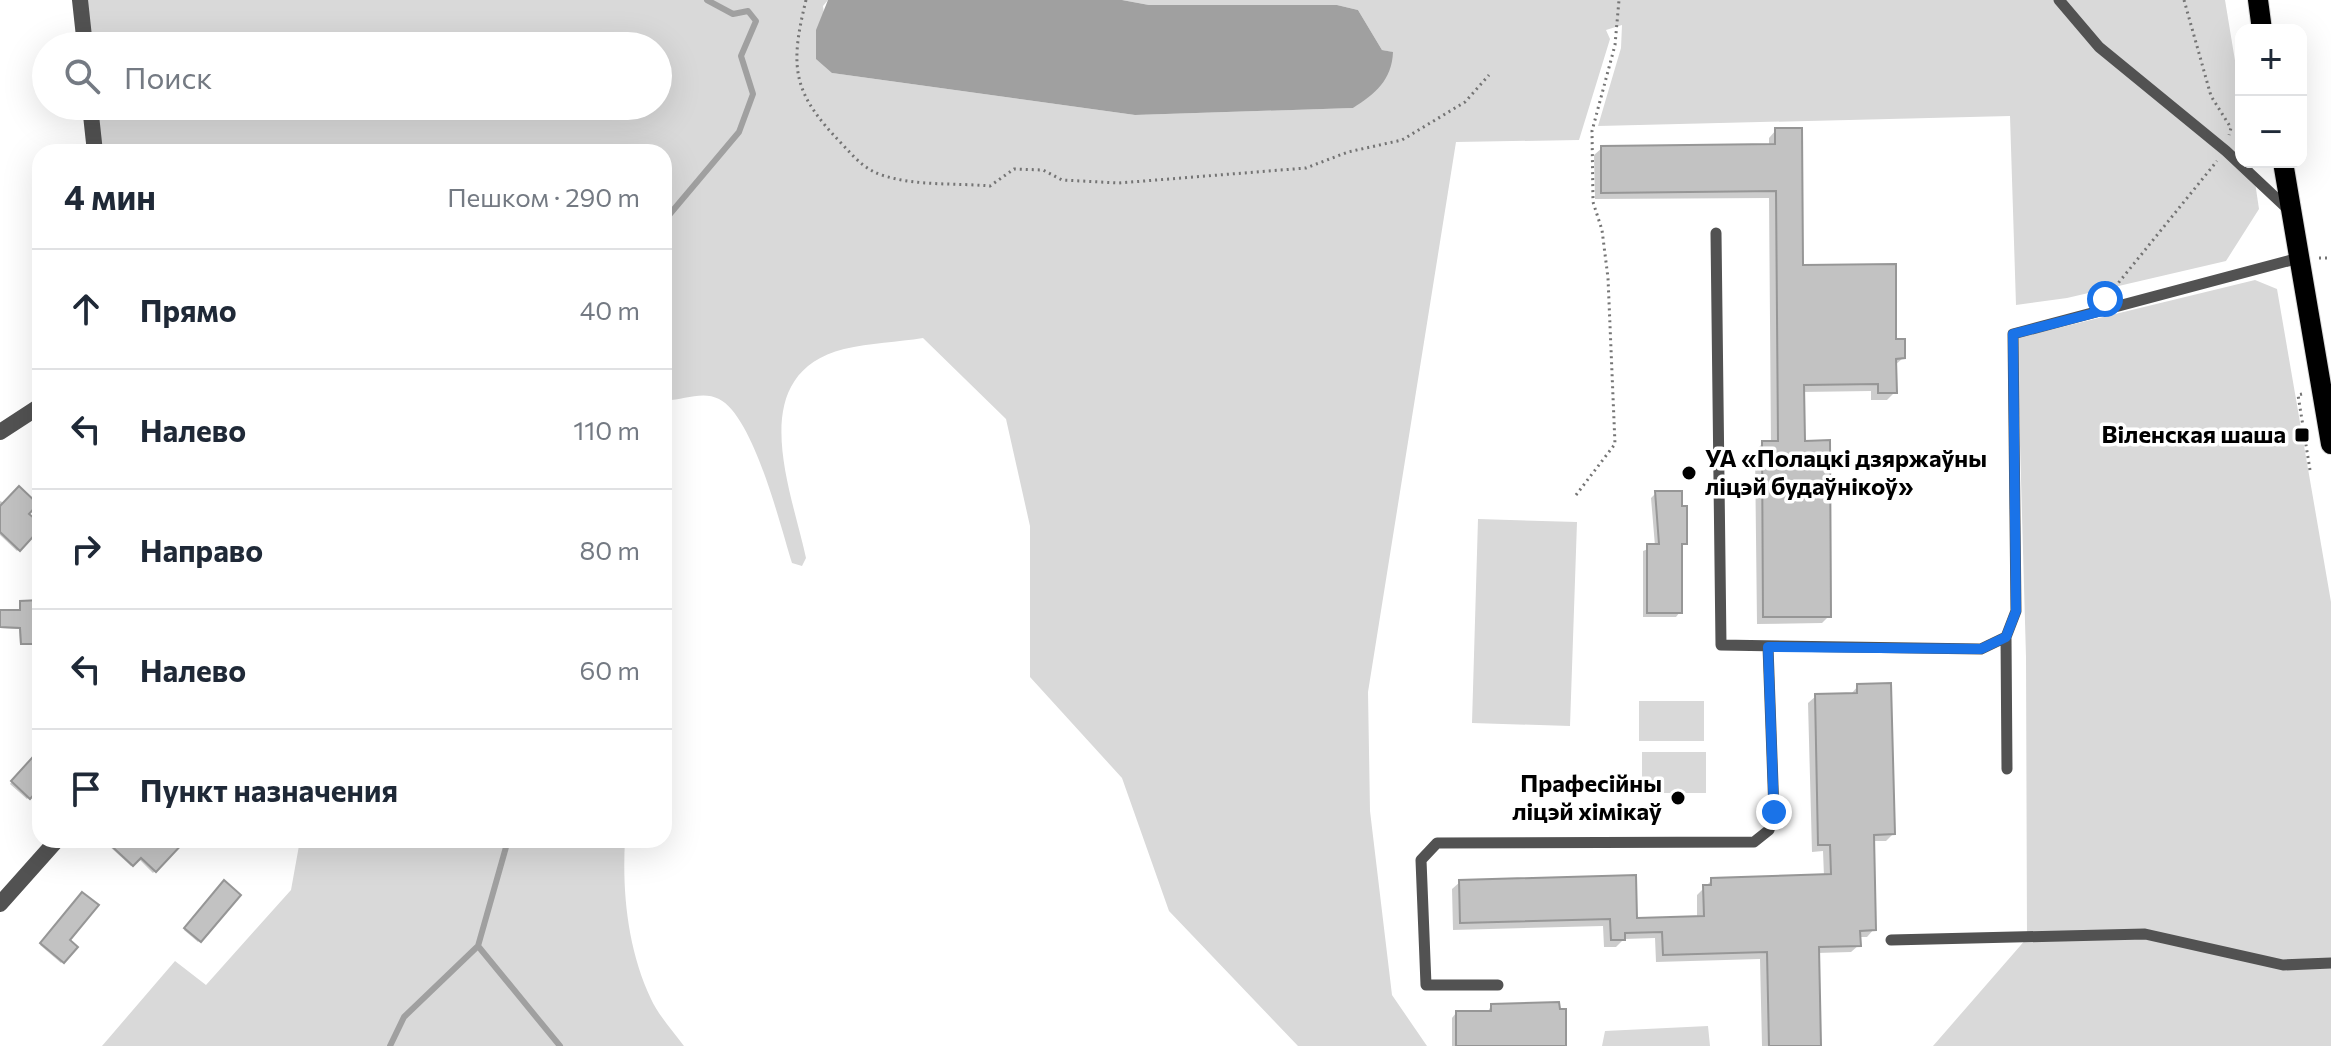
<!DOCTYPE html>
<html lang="ru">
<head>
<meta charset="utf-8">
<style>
  :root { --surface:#fff; --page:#f6f6f7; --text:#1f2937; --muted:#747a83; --line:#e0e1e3 }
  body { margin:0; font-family:Commissioner,sans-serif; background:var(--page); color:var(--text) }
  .controls { position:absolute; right:24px; top:24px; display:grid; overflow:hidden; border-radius:16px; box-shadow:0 8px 32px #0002 }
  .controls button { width:72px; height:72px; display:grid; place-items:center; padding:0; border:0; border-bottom:2px solid var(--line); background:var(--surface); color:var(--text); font:40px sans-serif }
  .stop { position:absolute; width:24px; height:24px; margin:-18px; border:6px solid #1a73e8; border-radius:50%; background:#fff }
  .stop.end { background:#1a73e8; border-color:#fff; box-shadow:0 2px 8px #0008 }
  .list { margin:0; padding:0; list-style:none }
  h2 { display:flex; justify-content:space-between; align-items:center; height:104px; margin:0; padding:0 32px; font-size:34px }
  h2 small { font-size:26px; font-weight:400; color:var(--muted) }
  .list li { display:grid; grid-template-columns:52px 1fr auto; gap:24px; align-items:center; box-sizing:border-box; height:120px; padding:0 32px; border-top:2px solid var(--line) }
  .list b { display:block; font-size:30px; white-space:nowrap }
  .list em { font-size:26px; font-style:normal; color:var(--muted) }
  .icon { flex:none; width:44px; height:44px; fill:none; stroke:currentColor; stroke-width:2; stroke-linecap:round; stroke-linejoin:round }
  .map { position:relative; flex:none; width:2331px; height:1046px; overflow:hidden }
  .search { position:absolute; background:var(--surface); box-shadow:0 8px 32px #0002; left:32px; top:32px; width:640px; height:88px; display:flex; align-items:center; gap:20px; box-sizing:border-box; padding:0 28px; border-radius:44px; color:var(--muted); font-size:30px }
  .panel { position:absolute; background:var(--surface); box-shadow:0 8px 32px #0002; left:32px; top:144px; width:640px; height:704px; border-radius:24px }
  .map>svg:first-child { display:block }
  .green { fill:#d9d9d9 }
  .water { fill:#a0a0a0 }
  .shadow { fill:#0003 }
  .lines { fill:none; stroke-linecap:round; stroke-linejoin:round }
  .stream { stroke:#a0a0a0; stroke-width:6 }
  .building { fill:#c2c2c2; stroke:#969696; stroke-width:2 }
  .primary-casing { stroke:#dbdbdb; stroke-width:22 }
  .path { stroke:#747474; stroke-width:3; stroke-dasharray:2 4; stroke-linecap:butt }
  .service { stroke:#525252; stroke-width:11 }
  .minor { stroke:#525252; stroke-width:16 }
  .primary { stroke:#000; stroke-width:20 }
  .route { stroke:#1a73e8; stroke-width:10 }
  .poi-dot { fill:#000; stroke:#fff; stroke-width:3 }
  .labels { text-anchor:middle; stroke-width:7; stroke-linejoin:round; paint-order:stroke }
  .poi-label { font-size:24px; font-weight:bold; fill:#000; stroke:#fff; text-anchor:end }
</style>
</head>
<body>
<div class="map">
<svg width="2331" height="1046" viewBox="0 0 2331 1046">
  <rect width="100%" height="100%" fill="#fff"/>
  <!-- green -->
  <path class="green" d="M87,0H828L823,6L832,73L1135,115L1353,108L1392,52L1382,50L1358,10L1337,5H1149L1122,0H2225L2241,97V162H2252L2259,209L2226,261L2067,298L2016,305L2010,116L1598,126L1621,48L1622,25L1606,30L1610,39L1579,140L1456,142L1368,692L1370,811L1392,995L1427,1046H1298L1169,911L1122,778L1030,677V526L1006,419L923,338C898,342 870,343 844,349C743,375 791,488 806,558L802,566L792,563C780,525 754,417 719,399C702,390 682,401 664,400V152H101L97,106H658V46H91Z
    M2255,280L2277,289L2331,602V1046H1933L2027,938L2026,657L2017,338Z
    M1478,519L1577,522L1570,726L1472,723Z
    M1639,701H1704V741H1639Z
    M1642,752H1706V793H1642Z
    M300,840H625C622,894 628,950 651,999C659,1016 673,1031 684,1046H102L175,961L206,985L291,890Z
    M1708,1026L1710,1046H1602L1605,1031Z"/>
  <!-- water -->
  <path class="water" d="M828,0H1122L1149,5H1337L1358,10L1382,50L1393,52C1392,80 1375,94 1353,108L1135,115L832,73L816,59V30Z"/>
  <!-- shadow -->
  <path class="shadow" d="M1776,130L1801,267L1894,341L1903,358L1894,366L1895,392L1887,400H1871V391L1802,392L1803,443L1829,616L1822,623L1757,624L1755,451L1763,443H1771L1769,198L1595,199L1594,155L1602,148L1769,146V138Z
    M1656,493L1685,543L1680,548V612L1676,617H1643V551L1655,546L1651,498Z
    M0,501L27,514L40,526L17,551L0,535Z
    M40,602V644L20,645L19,629L0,628V612H19L21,603Z
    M40,652V674L35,673L36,654Z
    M1858,686L1893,834L1886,841H1872L1874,929L1867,937H1858L1859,945L1851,952L1817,953L1819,1046H1762L1760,959L1656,962L1655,938L1624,939L1616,947H1604L1603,926L1453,930L1452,889L1460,882L1635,920L1697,918V895L1712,880L1824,877L1823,851L1812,852L1808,703L1816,696L1851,694Z
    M40,748V793L38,796L33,792L27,799L10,784Z
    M112,840H170L177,847L153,873L138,858L131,866L108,845Z
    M225,883L238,895L198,942L184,930Z
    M82,894L68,940L75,947L61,963L40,945Z
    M1491,1006L1564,1046H1452V1018L1456,1013H1487Z"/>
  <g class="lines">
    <!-- stream -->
    <path class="stream" d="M664,221L739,132L753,94L741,56L756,21L748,11L733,14L707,0
      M478,946L560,1046
      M390,1046L404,1017L478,946L508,840"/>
  </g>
  <!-- building -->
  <path class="building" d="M1775,128H1802L1803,265L1896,264V339H1905V358L1896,359L1897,393H1878V384L1804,385L1805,441L1830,440L1831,617H1763L1762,441H1778L1776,191L1601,193V146L1775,144Z
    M19,486L38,504L29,514L40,523V529L20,551L0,532V506Z
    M1655,491H1682V506H1687V544H1682V613H1647V544H1659Z
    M40,600V644H21L20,628L0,627V610H20V601Z
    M1891,683L1895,834L1874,835L1876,930L1860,931L1861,946L1819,947L1821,1046H1769L1767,952L1663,955L1662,932L1625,933V940H1611L1610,919L1460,923L1459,880L1636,875L1637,918L1704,916L1703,885H1711V878L1831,874L1830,845H1818L1815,694L1857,693V684Z
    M40,749V788L30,799L11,781Z
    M105,840H186L156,872L141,858L133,866Z
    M224,880L241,895L201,942L184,928Z
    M82,892L99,905L70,940L78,947L64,963L40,943Z
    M1559,1002L1560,1009H1566V1046H1456V1011H1491V1004Z"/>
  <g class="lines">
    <defs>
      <path id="primary" d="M2258,0L2262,30
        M2283,162L2331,444"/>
    </defs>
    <!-- primary casing -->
    <use href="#primary" class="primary-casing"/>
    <!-- path -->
    <path class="path" d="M806,0C789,69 793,93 842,144C855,158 866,171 885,176C917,186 957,183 990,186L1014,169L1043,170L1062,180L1119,183L1306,168L1348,152L1402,140L1465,102L1489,75
      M2184,0L2211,96L2231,128L2229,135
      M2319,258H2331
      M2111,292L2217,161
      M2302,394L2298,395L2310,470
      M1576,495L1615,444L1608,278L1602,230L1593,202L1592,131L1615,45L1619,0"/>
    <!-- service -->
    <path class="service" d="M2059,0L2099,47L2226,151L2291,212
      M1716,233L1721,645L1981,649L2006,637L2016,611L2013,334L2299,258
      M2006,637L2007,769
      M1891,940L2145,934L2283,965L2331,963
      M1498,985H1426L1421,860L1437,843L1754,842L1769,830L1774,812L1768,647"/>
    <!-- minor -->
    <path class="minor" d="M80,0L85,46
      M90,106L95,152
      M0,432L40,406
      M0,904L57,840"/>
    <!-- primary -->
    <use href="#primary" class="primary"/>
  </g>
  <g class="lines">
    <!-- route -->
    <path class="route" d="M1774,812L1768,647L1981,649L2006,637L2016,611L2013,334L2102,311L2105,299"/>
  </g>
  <!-- markers -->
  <g class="poi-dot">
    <rect x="2294" y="427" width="16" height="16" rx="4"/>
    <circle cx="1689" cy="473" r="8"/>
    <circle cx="1678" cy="798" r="8"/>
  </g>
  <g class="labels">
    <!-- poi labels -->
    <g class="poi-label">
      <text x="2286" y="443">Віленская шаша</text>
      <text x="1705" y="467" text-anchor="start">УА «Полацкі дзяржаўны<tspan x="1705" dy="28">ліцэй будаўнікоў»</tspan></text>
      <text x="1662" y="792">Прафесійны<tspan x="1662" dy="28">ліцэй хімікаў</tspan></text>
    </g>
  </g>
</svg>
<div class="controls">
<button>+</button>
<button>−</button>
</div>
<div class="stop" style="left:2105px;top:299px"></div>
<div class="stop end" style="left:1774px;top:812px"></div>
<div class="search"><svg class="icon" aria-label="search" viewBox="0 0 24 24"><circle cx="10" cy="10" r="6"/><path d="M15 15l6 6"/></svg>Поиск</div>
<section class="panel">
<h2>4 мин<small>Пешком · 290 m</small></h2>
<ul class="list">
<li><svg class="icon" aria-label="ahead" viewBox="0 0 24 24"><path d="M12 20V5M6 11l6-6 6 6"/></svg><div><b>Прямо</b></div><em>40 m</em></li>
<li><svg class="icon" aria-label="left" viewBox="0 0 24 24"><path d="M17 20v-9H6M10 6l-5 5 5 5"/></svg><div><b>Налево</b></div><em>110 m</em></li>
<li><svg class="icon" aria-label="right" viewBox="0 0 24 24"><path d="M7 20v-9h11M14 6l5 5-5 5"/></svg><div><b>Направо</b></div><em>80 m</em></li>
<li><svg class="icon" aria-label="left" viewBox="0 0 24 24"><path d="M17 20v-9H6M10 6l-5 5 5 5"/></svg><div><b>Налево</b></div><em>60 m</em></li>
<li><svg class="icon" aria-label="arrive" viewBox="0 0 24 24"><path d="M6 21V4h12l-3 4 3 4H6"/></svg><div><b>Пункт назначения</b></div></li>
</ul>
</section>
</div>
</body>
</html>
